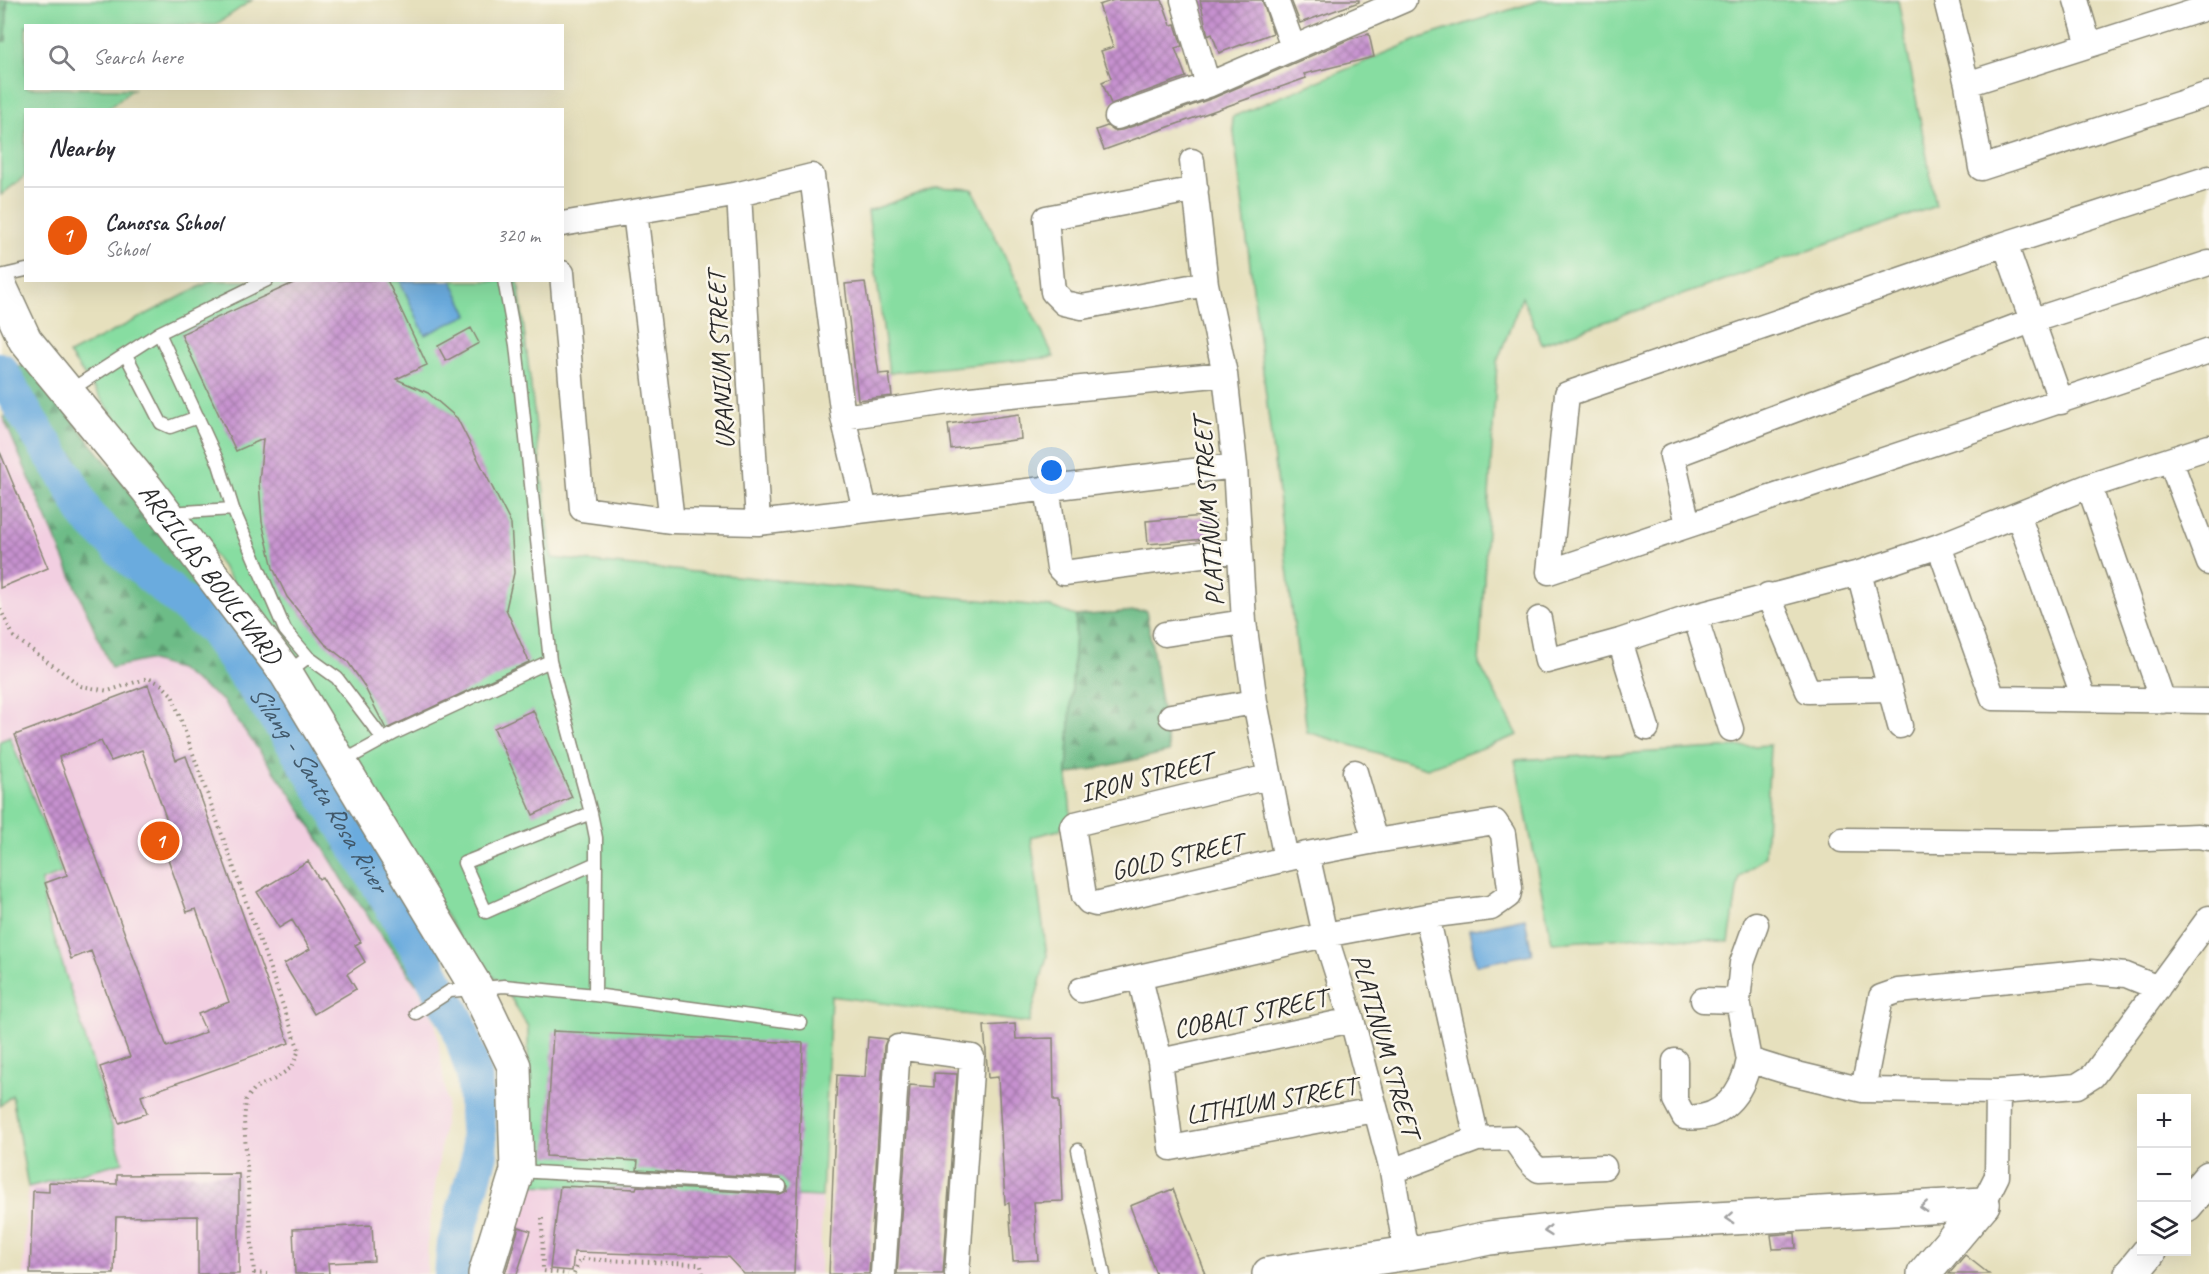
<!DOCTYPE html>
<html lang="en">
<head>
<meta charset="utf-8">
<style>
  :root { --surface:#fff; --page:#f2f2f3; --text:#2b2b33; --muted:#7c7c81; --line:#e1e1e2; --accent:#ea580c }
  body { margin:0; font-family:Caveat,sans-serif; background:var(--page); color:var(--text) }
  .controls { position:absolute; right:18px; bottom:18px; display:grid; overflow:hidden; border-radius:0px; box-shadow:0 6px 24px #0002 }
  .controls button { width:54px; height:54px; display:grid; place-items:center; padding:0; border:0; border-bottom:2px solid var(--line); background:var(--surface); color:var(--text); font:30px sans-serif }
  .you { position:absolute; left:1052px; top:471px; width:21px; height:21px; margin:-15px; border:4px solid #fff; border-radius:50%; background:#1a73e8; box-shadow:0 0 0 9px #1a73e833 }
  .badge { display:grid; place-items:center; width:39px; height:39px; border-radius:50%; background:var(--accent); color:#fff; font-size:20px; font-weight:700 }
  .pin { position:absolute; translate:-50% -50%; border:3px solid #fff; box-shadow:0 2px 6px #0006 }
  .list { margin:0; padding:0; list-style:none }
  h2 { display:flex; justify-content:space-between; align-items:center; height:78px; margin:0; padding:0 24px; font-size:26px }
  h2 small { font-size:20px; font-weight:400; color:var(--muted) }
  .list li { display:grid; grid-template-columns:39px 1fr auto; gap:18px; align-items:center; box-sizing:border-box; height:96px; padding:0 24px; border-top:2px solid var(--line) }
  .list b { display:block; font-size:22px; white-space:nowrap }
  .list p { margin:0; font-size:20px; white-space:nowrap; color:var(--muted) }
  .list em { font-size:20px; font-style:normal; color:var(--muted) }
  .icon { flex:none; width:33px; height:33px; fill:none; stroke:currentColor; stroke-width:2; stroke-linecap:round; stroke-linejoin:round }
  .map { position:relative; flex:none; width:2209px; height:1274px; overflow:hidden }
  .search { position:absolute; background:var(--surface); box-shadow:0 6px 24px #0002; left:24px; top:24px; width:540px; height:66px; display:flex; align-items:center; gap:15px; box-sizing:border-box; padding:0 21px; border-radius:0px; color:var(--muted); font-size:22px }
  .panel { position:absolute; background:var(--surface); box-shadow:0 6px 24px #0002; left:24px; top:108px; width:540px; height:174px; border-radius:0px }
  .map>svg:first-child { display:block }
  .built { fill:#f2cfe1 }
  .green { fill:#87dda1; stroke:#598466; stroke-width:1.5 }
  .forest { fill:url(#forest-firs); stroke:#4c7459; stroke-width:1.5 }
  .water { fill:#6babde; stroke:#4b6b84; stroke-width:1.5 }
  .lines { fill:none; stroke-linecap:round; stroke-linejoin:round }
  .river { stroke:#6babde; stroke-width:36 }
  .building { fill:url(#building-cross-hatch); fill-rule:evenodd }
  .lane-casing { stroke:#888674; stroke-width:15 }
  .street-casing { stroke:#888674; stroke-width:27 }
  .secondary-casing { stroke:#888674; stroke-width:36 }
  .path { stroke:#888674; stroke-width:4; stroke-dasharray:1.5 4.5; stroke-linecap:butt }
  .lane { stroke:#fff; stroke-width:12 }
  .street { stroke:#fff; stroke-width:24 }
  .secondary { stroke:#fff; stroke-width:33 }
  .oneway { stroke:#a0a0a0 }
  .labels { text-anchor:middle; stroke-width:5; stroke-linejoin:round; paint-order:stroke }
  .street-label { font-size:26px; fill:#2b2b2b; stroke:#fbf7ec }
  .water-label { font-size:27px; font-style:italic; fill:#41586a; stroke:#fbf7ec }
</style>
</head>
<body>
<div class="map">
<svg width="2209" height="1274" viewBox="0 0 2209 1274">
  <defs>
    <pattern id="forest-firs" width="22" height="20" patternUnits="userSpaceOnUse" patternTransform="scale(1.5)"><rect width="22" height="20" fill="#6dbc87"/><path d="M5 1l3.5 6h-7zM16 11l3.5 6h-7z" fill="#5a996f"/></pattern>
    <pattern id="building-cross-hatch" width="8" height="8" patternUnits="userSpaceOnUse" patternTransform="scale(1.5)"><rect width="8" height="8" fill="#c691cf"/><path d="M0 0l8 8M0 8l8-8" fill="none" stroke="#a177a8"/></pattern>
  </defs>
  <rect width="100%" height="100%" fill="#fbf7ec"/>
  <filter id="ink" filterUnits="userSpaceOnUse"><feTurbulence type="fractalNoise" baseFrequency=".0167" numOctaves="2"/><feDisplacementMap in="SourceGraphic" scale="12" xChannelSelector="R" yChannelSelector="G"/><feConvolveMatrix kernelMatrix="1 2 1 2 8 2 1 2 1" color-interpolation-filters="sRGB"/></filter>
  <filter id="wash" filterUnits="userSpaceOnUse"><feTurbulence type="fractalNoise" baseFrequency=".008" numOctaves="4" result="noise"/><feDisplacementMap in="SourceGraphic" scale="24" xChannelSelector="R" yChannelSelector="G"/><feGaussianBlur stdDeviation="1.35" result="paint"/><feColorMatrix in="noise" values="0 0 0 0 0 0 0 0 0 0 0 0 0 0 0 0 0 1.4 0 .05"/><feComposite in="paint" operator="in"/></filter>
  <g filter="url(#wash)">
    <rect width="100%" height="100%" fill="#e6e0bd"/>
    <!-- built -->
    <path class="built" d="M3,417L110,668L148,660L178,669L223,701L293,797L346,885L416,984L436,1024L447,1103L428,1236L427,1274H23L28,1187L123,1162L46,907L0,922V419Z
      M530,1185L822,1197L820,1274H500Z"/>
    <!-- green -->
    <path class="green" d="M7,0H252L215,25L26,26V88L133,89L107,109L26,110L25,176L1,195L0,41L6,40Z
      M1541,0H1898L1936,206L1542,344L1522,297L1497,362L1479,664L1518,735L1427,768L1307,732L1232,117L1424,37Z
      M936,187L972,189L1054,357L889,373L868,211Z
      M211,281H518L552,558L1051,607L1076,616L1067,775L1071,815L1059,830L1031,837L1047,956L1029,1023L831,996L822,1197L530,1185L528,1027L504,986L471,957L306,683L69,354Z
      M10,737L62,873L41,881L45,907L123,1162L28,1187L12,1095L0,1106V741Z
      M1770,745L1765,856L1739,878L1729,942L1655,936L1552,943L1515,760Z"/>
    <!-- forest -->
    <path class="forest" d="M0,0H7L6,41H0Z
      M26,363L229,613L446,953L438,965L416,984L346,885L293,797L223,701L178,669L148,660L111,668L3,417L24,412L4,375Z
      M1146,610L1169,752L1067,775L1076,616Z"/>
    <!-- water -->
    <path class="water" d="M400,281H452L468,315L425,335Z
      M1525,918L1532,954L1476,965L1469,930Z"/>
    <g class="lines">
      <!-- river -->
      <path class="river" id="s1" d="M0,370L24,412L67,478L87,516L130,558L213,628L290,737L424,959L458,1023L474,1074L480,1154L455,1244L452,1274"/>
    </g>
    <g id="blocks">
      <!-- building -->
      <path class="building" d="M1114,0H1162L1171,25L1175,24L1182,46L1175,48L1186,77L1111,104L1102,82L1111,78L1101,51L1113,47L1099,5Z
        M1200,0H1262L1273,33L1219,53L1212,34L1208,36Z
        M1291,0H1359V2L1300,23Z
        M1369,34L1374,57L1304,74L1306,78L1104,150L1096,130L1107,126L1114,131L1122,130L1213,98L1350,39Z
        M300,280H387L427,365L396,379L428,393L457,418L511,524L514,573L506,609L529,662L386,729L363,684L348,662L325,644L287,597L273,568L262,522L259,483L263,439L236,451L181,334Z
        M865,282L879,374L889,373L892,396L858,400L845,284Z
        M471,328L479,343L446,361L438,346Z
        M1019,414L1021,439L951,449L948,424Z
        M0,452L48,568L0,588Z
        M1215,515L1217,538L1148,544L1146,521Z
        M148,685L176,760L186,756L289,1043L141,1096L147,1113L119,1123L100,1067L130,1057L91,951L71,959L45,883L67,875L15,735ZM101,741L111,761L142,750L174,840L163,845L187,912L196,909L229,1002L198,1014L206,1032L167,1047L59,757Z
        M533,710L572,797L533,815L494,728Z
        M308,861L319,879L322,877L361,942L355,945L365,962L347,974L356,989L314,1014L284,964L310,949L292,920L279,928L257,892Z
        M1015,1024L1016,1039L1053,1038L1054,1100H1059L1063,1201L1034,1202L1038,1260L1013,1261L1009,1203L1005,1204L998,1077L988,1078L984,1026Z
        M553,1031L803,1043L794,1274H744L728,1257L574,1252L572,1271L550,1269L560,1186L636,1189L637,1186L780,1194L787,1191L788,1186L780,1178L637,1170L638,1161L546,1156Z
        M868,1037L887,1039L884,1046L869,1274H829L837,1075L865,1077Z
        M934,1073L957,1074L943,1274H897L910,1085L934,1087Z
        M239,1174V1274H198V1216L116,1217L114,1274H30L33,1191L49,1192V1182L117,1184V1175Z
        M1173,1189L1205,1274H1156L1130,1206Z
        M372,1225L374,1261L328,1263L329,1274H295L293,1229Z
        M519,1227L531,1231L517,1274H505Z
        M1795,1233L1796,1248L1773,1249L1771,1235Z
        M1965,1255L1989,1274H1949Z"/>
    </g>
  </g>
  <g filter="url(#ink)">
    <use href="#blocks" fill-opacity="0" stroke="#888674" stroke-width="1.5"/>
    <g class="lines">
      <defs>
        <path id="lane" d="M0,276L26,270
          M159,333L219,464L233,509
          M126,355L161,423L170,427L198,417
          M69,391L159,333L267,280
          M168,513L233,509L285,630L308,657L287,673
          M308,657L337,678L383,739
          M550,661L591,813L596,838V863L486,912L464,863L591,813
          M342,762L395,733L550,661L516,345L504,280
          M595,995L596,863
          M416,1013L450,991L504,986L595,995L801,1023
          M1078,1150L1104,1274
          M518,1171L780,1186"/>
        <path id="street" d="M1183,0L1208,85
          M1276,0L1293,47
          M1946,0L1967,84L1981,168L2209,94
          M2076,0L2089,45
          M1967,84L2209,7
          M1117,117L1208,85L1404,0
          M1192,161L1206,284L1225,374L1235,466L1244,622L1255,702L1286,859
          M2209,178L2005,244L1567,394L1549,572L2209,351
          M1196,189L1046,218L1053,292L1064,303L1082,307L1206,284
          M739,194L758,523
          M635,212L672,521
          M562,224L739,194L812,176L843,417L865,510
          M2005,244L2061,402
          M562,273L582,509L672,521L758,523L1235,466
          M843,417L970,399L1225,374
          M2170,460L2209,563
          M2089,486L2163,701
          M1047,487L1059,568L1064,573L1239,550
          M2018,515L2084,698
          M1688,524L1672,456L2031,321L2209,263
          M1939,546L1993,698L2209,701
          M1859,573L1900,726
          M1768,595L1808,691L1889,689
          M1695,616L1731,729
          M1539,619L1547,661L1620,641L1695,616L1859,573L1939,546L2089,486L2209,447
          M1165,634L1244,622
          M1620,641L1647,728
          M1171,716L1255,702
          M1268,777L1075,824L1073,827L1084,896L1089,902L1096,904L1307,854L1375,841L1355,772
          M1842,840L2043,842L2198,836L2209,838
          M1307,854L1325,935L1352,1020L1392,1171L1406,1252
          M1427,916L1477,1139
          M1140,978L1160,1061L1171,1148L1374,1110
          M1081,990L1325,935L1427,916L1491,908L1508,896L1510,888L1503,834L1495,822L1375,841
          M1703,1000L1738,1001L1742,963L1756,924
          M1738,1001L1749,1060L1788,1072L1863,1090L1998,1092L2077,1086L2093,1076L2209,918
          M1160,1061L1352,1020
          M1675,1061V1100L1684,1117C1721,1122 1743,1093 1749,1060
          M1863,1090L1881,997L1898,991L2090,972L2126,975L2158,988
          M1392,1171L1477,1139L1512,1138C1523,1148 1526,1162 1539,1170L1604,1167
          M1983,1204L1997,1176L1998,1092
          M883,1274L898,1047L972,1057L957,1274"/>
        <g id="secondary">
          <path id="s2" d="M0,286L25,340L147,489L286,673L476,987L514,1066L517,1171L485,1274"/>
          <path d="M2186,1205L2209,1178"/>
          <path d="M1269,1274L1442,1248L1489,1238L1606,1225L1983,1204"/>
          <path d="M1924,1274L1983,1204"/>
          <path d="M2131,1274L2149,1252"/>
        </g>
      </defs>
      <!-- lane casing -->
      <use href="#lane" class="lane-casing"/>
      <!-- street casing -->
      <use href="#street" class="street-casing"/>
      <!-- secondary casing -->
      <use href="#secondary" class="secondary-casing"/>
      <!-- path -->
      <path class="path" d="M0,609L14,637L81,686L108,691L148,678L162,685L172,695L299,1050L292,1067L275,1079L255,1088L246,1100L244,1121L254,1274
        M542,1218L543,1271L568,1274
        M254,1273L267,1274
        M574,1274L580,1259L698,1264L701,1266L703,1274"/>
      <!-- lane -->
      <use href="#lane" class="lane"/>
      <!-- street -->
      <use href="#street" class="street"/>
      <!-- secondary -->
      <use href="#secondary" class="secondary"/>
    </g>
    <!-- one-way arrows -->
    <defs><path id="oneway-chevron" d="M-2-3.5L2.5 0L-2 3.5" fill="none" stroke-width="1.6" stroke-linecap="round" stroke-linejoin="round" transform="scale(1.5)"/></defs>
    <g class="oneway">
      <use href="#oneway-chevron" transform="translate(1924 1207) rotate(177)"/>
      <use href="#oneway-chevron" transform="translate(1730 1218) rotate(177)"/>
      <use href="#oneway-chevron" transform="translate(1548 1231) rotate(174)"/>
    </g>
  </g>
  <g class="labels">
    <!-- street labels -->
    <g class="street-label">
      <text transform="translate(720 360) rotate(-93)" y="9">URANIUM STREET</text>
      <text transform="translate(1208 512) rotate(-94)" y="9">PLATINUM STREET</text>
      <text dy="9" stroke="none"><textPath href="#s2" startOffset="358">ARCILLAS BOULEVARD</textPath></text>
      <text transform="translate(1146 777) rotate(-14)" y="9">IRON STREET</text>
      <text transform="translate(1177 856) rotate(-13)" y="9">GOLD STREET</text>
      <text transform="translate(1250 1013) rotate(-12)" y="9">COBALT STREET</text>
      <text transform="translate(1386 1045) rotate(74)" y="9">PLATINUM STREET</text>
      <text transform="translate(1271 1100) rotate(-10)" y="9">LITHIUM STREET</text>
    </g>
    <!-- water labels -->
    <g class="water-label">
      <text dy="9" stroke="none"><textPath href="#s1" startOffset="531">Silang - Santa Rosa River</textPath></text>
    </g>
  </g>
</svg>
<div class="controls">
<button>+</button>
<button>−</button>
<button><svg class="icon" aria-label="layers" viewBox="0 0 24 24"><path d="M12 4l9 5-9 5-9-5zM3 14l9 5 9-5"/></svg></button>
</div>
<div class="you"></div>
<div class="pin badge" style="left:160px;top:841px">1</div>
<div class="search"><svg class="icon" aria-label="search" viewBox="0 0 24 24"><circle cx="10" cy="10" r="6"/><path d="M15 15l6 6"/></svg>Search here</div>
<section class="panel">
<h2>Nearby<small></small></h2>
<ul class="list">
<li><span class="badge">1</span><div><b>Canossa School</b><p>School</p></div><em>320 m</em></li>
</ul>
</section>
</div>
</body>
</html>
